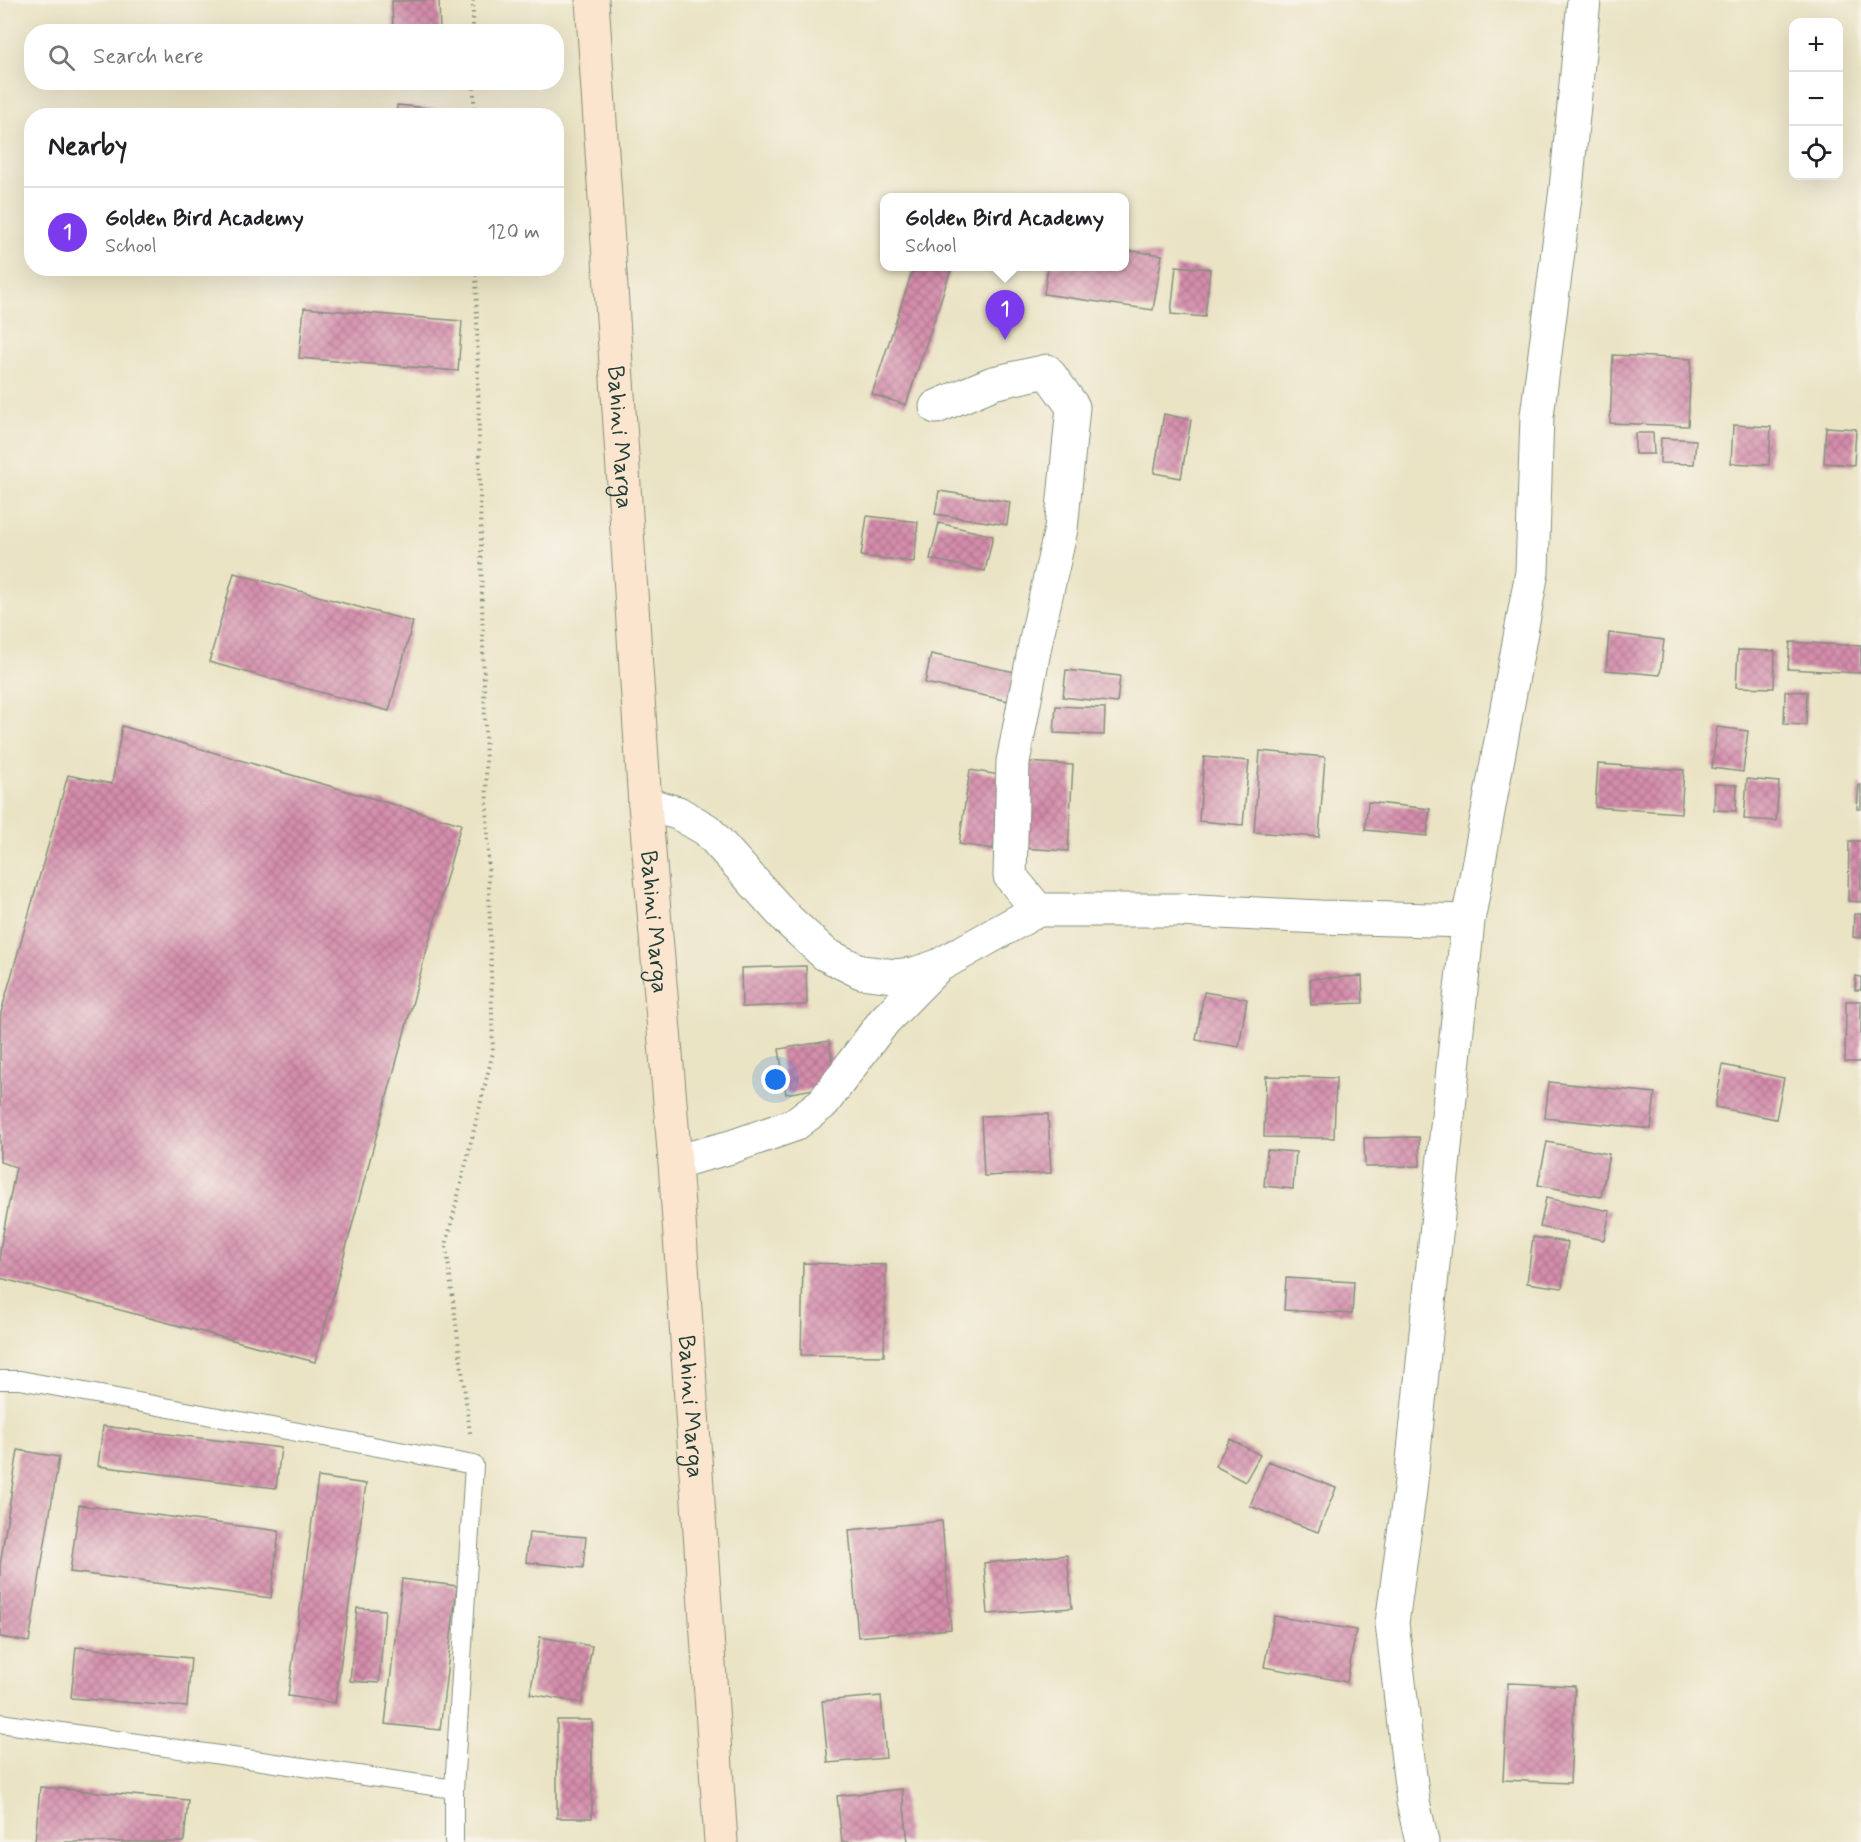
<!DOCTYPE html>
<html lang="en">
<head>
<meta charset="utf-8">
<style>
  :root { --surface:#fff; --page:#f6f6f6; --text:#202124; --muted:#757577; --line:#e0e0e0; --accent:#7c3aed }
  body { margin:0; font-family:Mynerve,sans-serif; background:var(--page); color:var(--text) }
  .controls { position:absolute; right:18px; top:18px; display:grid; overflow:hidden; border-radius:12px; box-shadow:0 6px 24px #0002 }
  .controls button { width:54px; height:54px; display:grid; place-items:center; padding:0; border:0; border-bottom:2px solid var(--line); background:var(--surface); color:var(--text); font:30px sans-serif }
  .you { position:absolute; left:776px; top:1080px; width:21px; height:21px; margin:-15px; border:4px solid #fff; border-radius:50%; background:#1a73e8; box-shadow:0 0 0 9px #1a73e833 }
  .badge { display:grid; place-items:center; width:39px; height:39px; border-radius:50%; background:var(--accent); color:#fff; font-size:20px; font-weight:700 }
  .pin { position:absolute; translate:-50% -50px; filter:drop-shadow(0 2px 3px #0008) }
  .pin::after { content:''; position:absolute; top:32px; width:21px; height:18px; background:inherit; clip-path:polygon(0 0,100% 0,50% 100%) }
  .popup { position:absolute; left:880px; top:193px; width:249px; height:78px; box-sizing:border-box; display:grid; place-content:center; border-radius:12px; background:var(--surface); filter:drop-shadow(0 2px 4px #0005); font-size:20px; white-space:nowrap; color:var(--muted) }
  .popup b { font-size:22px; color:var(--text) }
  .popup::after { content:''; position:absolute; left:50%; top:100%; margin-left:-12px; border:12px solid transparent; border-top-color:var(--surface) }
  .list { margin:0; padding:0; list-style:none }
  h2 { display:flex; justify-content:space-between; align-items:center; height:78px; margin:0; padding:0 24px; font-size:26px }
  h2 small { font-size:20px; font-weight:400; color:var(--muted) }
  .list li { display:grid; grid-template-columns:39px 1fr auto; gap:18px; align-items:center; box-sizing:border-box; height:90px; padding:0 24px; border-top:2px solid var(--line) }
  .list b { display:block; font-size:22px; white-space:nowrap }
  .list p { margin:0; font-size:20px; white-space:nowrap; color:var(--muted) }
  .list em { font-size:20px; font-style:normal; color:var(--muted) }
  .icon { flex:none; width:33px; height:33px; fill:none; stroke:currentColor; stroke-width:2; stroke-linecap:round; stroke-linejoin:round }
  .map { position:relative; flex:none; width:1861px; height:1842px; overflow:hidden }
  .search { position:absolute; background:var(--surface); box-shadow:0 6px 24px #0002; left:24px; top:24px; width:540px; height:66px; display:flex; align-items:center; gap:15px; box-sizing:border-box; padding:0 21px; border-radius:24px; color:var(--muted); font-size:22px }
  .panel { position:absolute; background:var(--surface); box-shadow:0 6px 24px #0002; left:24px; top:108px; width:540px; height:168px; border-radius:24px }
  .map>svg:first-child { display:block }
  .building { fill:url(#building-cross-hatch) }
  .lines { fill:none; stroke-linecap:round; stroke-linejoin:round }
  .lane-casing { stroke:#84907c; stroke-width:20 }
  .street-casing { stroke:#84907c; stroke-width:35 }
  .secondary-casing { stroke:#84907c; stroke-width:35 }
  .path { stroke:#84907c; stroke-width:4; stroke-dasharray:1.5 4.5; stroke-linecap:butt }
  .lane { stroke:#fff; stroke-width:18 }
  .street { stroke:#fff; stroke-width:33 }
  .secondary { stroke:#fce5cf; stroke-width:33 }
  .labels { text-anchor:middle; stroke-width:4.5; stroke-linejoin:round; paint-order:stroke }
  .street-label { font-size:24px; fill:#1f3d34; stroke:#f7f3e8 }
</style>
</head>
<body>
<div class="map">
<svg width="1861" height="1842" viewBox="0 0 1861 1842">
  <defs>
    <pattern id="building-cross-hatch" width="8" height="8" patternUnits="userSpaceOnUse" patternTransform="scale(1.5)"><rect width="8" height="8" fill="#d58dac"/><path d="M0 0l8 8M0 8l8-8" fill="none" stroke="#ac748d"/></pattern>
  </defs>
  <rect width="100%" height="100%" fill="#f7f3e8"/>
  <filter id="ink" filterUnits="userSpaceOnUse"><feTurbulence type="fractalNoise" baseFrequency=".0167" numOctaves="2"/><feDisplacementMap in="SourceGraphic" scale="12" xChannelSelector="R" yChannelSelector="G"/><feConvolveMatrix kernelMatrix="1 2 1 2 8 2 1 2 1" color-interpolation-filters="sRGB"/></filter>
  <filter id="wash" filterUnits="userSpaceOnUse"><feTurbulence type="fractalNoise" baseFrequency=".008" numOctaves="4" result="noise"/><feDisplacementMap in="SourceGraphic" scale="24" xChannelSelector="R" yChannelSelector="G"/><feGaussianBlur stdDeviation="1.35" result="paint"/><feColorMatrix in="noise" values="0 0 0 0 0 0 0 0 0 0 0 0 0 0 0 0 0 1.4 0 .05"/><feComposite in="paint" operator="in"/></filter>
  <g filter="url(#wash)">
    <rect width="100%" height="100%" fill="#eae3c4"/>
    <g id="blocks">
      <!-- building -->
      <path class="building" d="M439,0L440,32H393L392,1Z
        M397,105L459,111L458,116H396Z
        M1125,250L1162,255L1153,310L1044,294L1048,266H1125Z
        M914,266H952L906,405L872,394Z
        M1176,266L1210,269L1205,317L1171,314Z
        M304,308L462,321L458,371L299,358Z
        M1613,355L1691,359L1688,426L1610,423Z
        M1164,414L1191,420L1181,478L1154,473Z
        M1733,425L1771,427L1769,465L1731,463Z
        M1826,427L1856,429L1854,465L1824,463Z
        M1635,433H1653L1654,454H1635Z
        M1661,438L1696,440L1694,464L1660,463Z
        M939,491L1010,502L1007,525L935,514Z
        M867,516L918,522L914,562L861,556Z
        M939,523L993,536L985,571L930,559Z
        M234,573L413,622L389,711L209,662Z
        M1609,633L1664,640L1660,675L1606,670Z
        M1790,642L1861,646V673L1788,669Z
        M1738,650L1775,651L1774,688L1736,687Z
        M931,654L1015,672L1009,701L925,683Z
        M1066,670L1120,676L1117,703L1063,697Z
        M1785,691L1807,692L1806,725L1784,724Z
        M1056,706L1105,708L1104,735L1054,733Z
        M122,726L461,824L315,1362L0,1278V1249L16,1167L0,1162V1016L68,775L112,784Z
        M1717,727L1748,731L1743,772L1712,768Z
        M1260,751L1325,757L1319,837L1254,832Z
        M1204,757L1249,761L1243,825L1199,821Z
        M1026,762L1073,765L1068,851L1022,848Z
        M1598,764L1684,770L1681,813L1595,807Z
        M970,770L1005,776L993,849L959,844Z
        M1747,779L1779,782L1776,821L1744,819Z
        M1715,784L1737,785L1736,811L1714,810Z
        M1859,785H1861V809H1857Z
        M1368,802L1430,809L1427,836L1365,830Z
        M1849,841H1861V902L1848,901Z
        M1854,914H1861V938L1853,937Z
        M806,966L807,1005L742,1007L741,968Z
        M1362,976L1363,1003L1311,1005L1310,979Z
        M1856,976L1861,977V990H1855Z
        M1204,992L1247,999L1239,1047L1196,1040Z
        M1846,1001H1861V1062H1845Z
        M829,1041L836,1085L786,1094L779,1049Z
        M1723,1065L1784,1078L1776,1119L1715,1107Z
        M1266,1076L1336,1078L1334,1138L1264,1137Z
        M1549,1082L1655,1093L1651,1129L1545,1118Z
        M1048,1114L1051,1173L984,1176L981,1116Z
        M1419,1137L1420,1166L1365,1167L1364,1138Z
        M1547,1142L1609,1154L1601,1197L1538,1185Z
        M1267,1150L1296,1152L1293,1189L1264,1186Z
        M1546,1198L1610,1211L1604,1240L1540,1227Z
        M1533,1237L1568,1242L1562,1288L1527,1283Z
        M803,1263L886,1265L884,1356L801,1355Z
        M1286,1278L1354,1282L1352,1314L1284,1310Z
        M103,1426L281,1448L276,1488L98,1466Z
        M1230,1439L1260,1455L1245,1482L1215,1466Z
        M18,1450L59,1457L29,1642L0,1637V1565Z
        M1268,1461L1336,1488L1318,1532L1250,1506Z
        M318,1477L366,1484L335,1703L288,1696Z
        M79,1505L279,1531L271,1598L70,1572Z
        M942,1521L951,1629L858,1637L849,1530Z
        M529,1532L586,1537L583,1568L526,1562Z
        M1067,1555L1072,1608L988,1614L984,1563Z
        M402,1579L457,1586L440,1730L385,1724Z
        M357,1608L385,1610L379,1683L350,1681Z
        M1274,1616L1356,1630L1347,1682L1264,1667Z
        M540,1637L592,1646L582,1703L530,1694Z
        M76,1647L191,1658L187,1707L71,1698Z
        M1508,1683L1575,1686L1570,1783L1503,1780Z
        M881,1696L886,1758L828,1763L822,1701Z
        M557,1720H592V1818H557Z
        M40,1787L188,1800L184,1842H35Z
        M902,1789L908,1842H842L837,1796Z"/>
    </g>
  </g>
  <g filter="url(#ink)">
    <use href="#blocks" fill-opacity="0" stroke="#84907c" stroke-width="1.5"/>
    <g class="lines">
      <defs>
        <path id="lane" d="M0,1380H20L474,1465L454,1789V1842
          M0,1723L454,1789"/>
        <path id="street" d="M936,407L993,383L1047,371L1073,407L1061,529L1036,640L1013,762L1010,876L1038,910H1179L1320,917L1468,921
          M645,804L678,813L707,830L788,920L825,954L861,972L895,976L914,974L938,966L1038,910
          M675,1162L731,1147L794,1125L823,1103L884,1021L937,967
          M1422,1842L1413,1802L1392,1623L1410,1490L1468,921L1532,572L1537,416L1566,189L1584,0"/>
        <g id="secondary">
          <path id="s1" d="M592,0L645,804L675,1162L721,1842"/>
        </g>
      </defs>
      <!-- lane casing -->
      <use href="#lane" class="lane-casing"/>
      <!-- street casing -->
      <use href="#street" class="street-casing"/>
      <!-- secondary casing -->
      <use href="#secondary" class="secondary-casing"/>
      <!-- path -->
      <path class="path" d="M473,0V32
        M474,82V116
        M470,1433L446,1245L493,1052L482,602L476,268"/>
      <!-- lane -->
      <use href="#lane" class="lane"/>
      <!-- street -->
      <use href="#street" class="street"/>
      <!-- secondary -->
      <use href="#secondary" class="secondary"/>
    </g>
  </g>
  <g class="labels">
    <!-- street labels -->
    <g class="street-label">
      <text dy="8" stroke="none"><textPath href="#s1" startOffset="438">Bahini Marga</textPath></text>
      <text dy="8" stroke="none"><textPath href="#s1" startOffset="924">Bahini Marga</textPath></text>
      <text dy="8" stroke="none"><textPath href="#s1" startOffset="1410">Bahini Marga</textPath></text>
    </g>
  </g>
</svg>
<div class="controls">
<button>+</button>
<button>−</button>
<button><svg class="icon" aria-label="locate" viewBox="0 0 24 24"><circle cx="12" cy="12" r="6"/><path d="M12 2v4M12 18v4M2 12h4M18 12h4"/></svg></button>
</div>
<div class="you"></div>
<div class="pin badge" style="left:1005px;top:340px">1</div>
<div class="popup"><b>Golden Bird Academy</b>School</div>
<div class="search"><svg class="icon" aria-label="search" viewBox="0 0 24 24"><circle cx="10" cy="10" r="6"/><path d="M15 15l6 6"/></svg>Search here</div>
<section class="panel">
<h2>Nearby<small></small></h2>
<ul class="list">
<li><span class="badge">1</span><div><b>Golden Bird Academy</b><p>School</p></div><em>120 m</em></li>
</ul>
</section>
</div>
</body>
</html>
